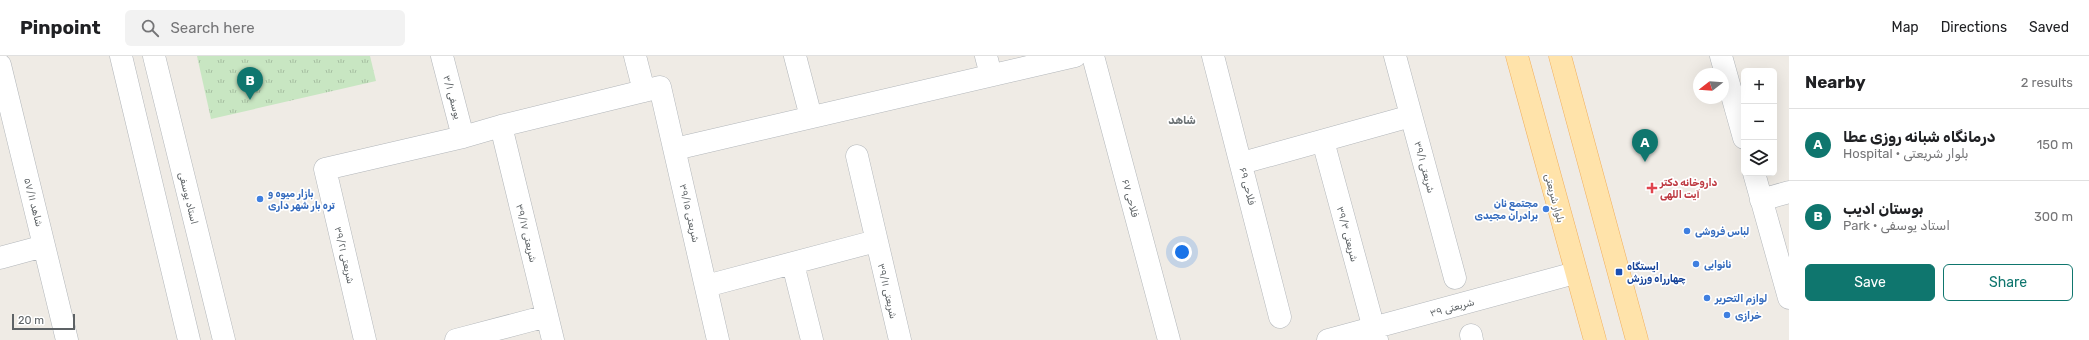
<!DOCTYPE html>
<html lang="en">
<head>
<meta charset="utf-8">
<style>
  :root { --surface:#fff; --page:#f2f2f2; --text:#202124; --muted:#757577; --line:#e0e0e0; --accent:#0f766e }
  body { margin:0; font-family:Rubik,"Noto Sans Arabic",sans-serif; background:var(--page); color:var(--text) }
  .controls { position:absolute; right:12px; top:12px; display:grid; overflow:hidden; border-radius:6px; box-shadow:0 4px 16px #0002 }
  .controls button { width:36px; height:36px; display:grid; place-items:center; padding:0; border:0; border-bottom:1px solid var(--line); background:var(--surface); color:var(--text); font:20px sans-serif }
  .compass { position:absolute; left:1693px; top:12px; width:36px; height:36px; border-radius:50%; background:var(--surface); box-shadow:0 4px 16px #0002; rotate:253deg }
  .scale { position:absolute; left:12px; bottom:10px; width:63px; box-sizing:border-box; padding-left:4px; border:2px solid #5d6265; border-top:0; font-size:11px; line-height:14px; white-space:nowrap; color:#5d6265; -webkit-text-stroke:3px #fff; paint-order:stroke }
  .you { position:absolute; left:1182px; top:196px; width:14px; height:14px; margin:-10px; border:3px solid #fff; border-radius:50%; background:#1a73e8; box-shadow:0 0 0 6px #1a73e833 }
  .badge { display:grid; place-items:center; width:26px; height:26px; border-radius:50%; background:var(--accent); color:#fff; font-size:13px; font-weight:700 }
  .pin { position:absolute; translate:-50% -33px; filter:drop-shadow(0 1px 2px #0008) }
  .pin::after { content:''; position:absolute; top:21px; width:14px; height:12px; background:inherit; clip-path:polygon(0 0,100% 0,50% 100%) }
  .list { margin:0; padding:0; list-style:none }
  h2 { display:flex; justify-content:space-between; align-items:center; height:52px; margin:0; padding:0 16px; font-size:17px }
  h2 small { font-size:13px; font-weight:400; color:var(--muted) }
  .list li { display:grid; grid-template-columns:26px 1fr auto; gap:12px; align-items:center; box-sizing:border-box; height:72px; padding:0 16px; border-top:1px solid var(--line) }
  .list b { display:block; font-size:15px; white-space:nowrap }
  .list p { margin:0; font-size:13px; white-space:nowrap; color:var(--muted) }
  .list em { font-size:13px; font-style:normal; color:var(--muted) }
  .actions { display:flex; gap:8px; padding:12px 16px }
  .actions a { flex:1; padding:9px 0; border:1px solid var(--accent); border-radius:6px; text-align:center; font-size:14px; color:var(--accent) }
  .actions .main { background:var(--accent); color:#fff }
  .icon { flex:none; width:22px; height:22px; fill:none; stroke:currentColor; stroke-width:2; stroke-linecap:round; stroke-linejoin:round }
  .map { position:relative; flex:none; width:1789px; height:284px; overflow:hidden }
  header { display:flex; align-items:center; gap:24px; box-sizing:border-box; height:56px; padding:0 20px; background:var(--surface); border-bottom:1px solid var(--line) }
  header strong { font-size:19px }
  nav { display:flex; gap:22px; margin-inline-start:auto; font-size:14px }
  .search { width:280px; height:36px; background:var(--page); display:flex; align-items:center; gap:10px; box-sizing:border-box; padding:0 14px; border-radius:6px; color:var(--muted); font-size:15px }
  main { display:flex }
  aside { flex:1; background:var(--surface) }
  .map>svg:first-child { display:block }
  .park { fill:url(#park-tufts) }
  .lines { fill:none; stroke-linecap:round; stroke-linejoin:round }
  .minor-casing { stroke:#b2b6ba; stroke-width:23 }
  .major-casing { stroke:#f1ae5c; stroke-width:23 }
  .minor { stroke:#fff; stroke-width:22 }
  .major { stroke:#ffe3aa; stroke-width:22 }
  .health-dot { fill:#e0444e; stroke:#fff; stroke-width:1.5 }
  .shop-dot { fill:#3f7fe0; stroke:#fff; stroke-width:1.5 }
  .transit-dot { fill:#1a4fb4; stroke:#fff; stroke-width:1.5 }
  .labels { text-anchor:middle; stroke-width:3.5; stroke-linejoin:round; paint-order:stroke }
  .street-label { font-size:10px; fill:#5d6265; stroke:#fff }
  .health-label { font-size:10px; font-weight:bold; fill:#be3a42; stroke:#fff; text-anchor:start }
  .shop-label { font-size:10px; font-weight:bold; fill:#366cbe; stroke:#fff; text-anchor:start }
  .transit-label { font-size:10px; font-weight:bold; fill:#164399; stroke:#fff; text-anchor:start }
  .neighbourhood-label { font-size:11px; font-weight:bold; fill:#6e7477; stroke:#fff }
</style>
</head>
<body>
<header>
<strong>Pinpoint</strong>
<div class="search"><svg class="icon" aria-label="search" viewBox="0 0 24 24"><circle cx="10" cy="10" r="6"/><path d="M15 15l6 6"/></svg>Search here</div>
<nav><a>Map</a><a>Directions</a><a>Saved</a></nav>
</header>
<main>
<div class="map">
<svg width="1789" height="284" viewBox="0 0 1789 284">
  <defs>
    <pattern id="park-tufts" width="24" height="20" patternUnits="userSpaceOnUse"><rect width="24" height="20" fill="#c8e6c2"/><path d="M3 7l-1-3M5 7V3M7 7l1-3M15 17l-1-3M17 17v-4M19 17l1-3" fill="none" stroke="#a6bea1"/></pattern>
  </defs>
  <rect width="100%" height="100%" fill="#efebe5"/>
  <!-- park -->
  <path class="park" d="M197,0H370L376,25L211,63Z"/>
  <g class="lines">
    <defs>
      <path id="minor" d="M121,0L189,284
        M154,0L224,284
        M442,0L463,81
        M635,0L644,35
        M795,0L811,61
        M986,0L991,19
        M1093,0L1169,284
        M1213,0L1280,261
        M1395,0L1455,222
        M1721,0L1744,82
        M0,9L67,284
        M501,70L553,284
        M1323,85L1377,284
        M675,93L1075,0
        M857,100L900,284
        M1242,107L1411,60
        M1754,117L1789,242
        M1761,144L1789,136
        M0,202L44,190
        M793,208L812,284
        M706,230L876,185
        M1471,279L1472,284
        M365,284L325,113L463,81L501,70L660,31L718,284
        M456,284L547,260
        M1328,284L1575,217"/>
      <path id="major" d="M1517,0L1595,284
        M1560,0L1637,284"/>
    </defs>
    <!-- minor casing -->
    <use href="#minor" class="minor-casing"/>
    <!-- major casing -->
    <use href="#major" class="major-casing"/>
    <!-- minor -->
    <use href="#minor" class="minor"/>
    <!-- major -->
    <use href="#major" class="major"/>
  </g>
  <!-- markers -->
  <path class="health-dot" d="M1650 126h4v4h4v4h-4v4h-4v-4h-4v-4h4z"/>
  <g class="shop-dot">
    <circle cx="260" cy="143" r="4"/>
    <circle cx="1546" cy="153" r="4"/>
    <circle cx="1687" cy="175" r="4"/>
    <circle cx="1696" cy="208" r="4"/>
    <circle cx="1707" cy="242" r="4"/>
    <circle cx="1727" cy="259" r="4"/>
  </g>
  <rect class="transit-dot" x="1615" y="212" width="8" height="8" rx="2"/>
  <g class="labels">
    <!-- street labels -->
    <g class="street-label">
      <text transform="translate(453 41) rotate(75)" y="4">یوسفی ۳/۱</text>
      <text transform="translate(1425 111) rotate(75)" y="4">شریعتی ۳۹/۱</text>
      <text transform="translate(1248 130) rotate(76)" y="4">فلاحی ۶۹</text>
      <text transform="translate(189 142) rotate(76)" y="4">استاد یوسفی</text>
      <text transform="translate(1131 142) rotate(75)" y="4">فلاحی ۶۷</text>
      <text transform="translate(1555 142) rotate(75)" y="4">بلوار شریعتی</text>
      <text transform="translate(34 146) rotate(76)" y="4">شاهد ۵۷/۱۱</text>
      <text transform="translate(690 157) rotate(77)" y="4">شریعتی ۳۹/۱۵</text>
      <text transform="translate(527 177) rotate(76)" y="4">شریعتی ۳۹/۱۷</text>
      <text transform="translate(1348 178) rotate(75)" y="4">شریعتی ۳۹/۳</text>
      <text transform="translate(345 199) rotate(77)" y="4">شریعتی ۳۹/۲۱</text>
      <text transform="translate(888 235) rotate(77)" y="4">شریعتی ۳۹/۱۱</text>
      <text transform="translate(1452 251) rotate(-15)" y="4">شریعتی ۳۹</text>
    </g>
    <!-- health labels -->
    <g class="health-label">
      <text x="1660" y="130">داروخانه دکتر<tspan x="1660" dy="12">آیت اللهی</tspan></text>
    </g>
    <!-- shop labels -->
    <g class="shop-label">
      <text x="268" y="141">بازار میوه و<tspan x="268" dy="12">تره بار شهر داری</tspan></text>
      <text x="1538" y="151" text-anchor="end">مجتمع نان<tspan x="1538" dy="12">برادران مجیدی</tspan></text>
      <text x="1695" y="179">لباس فروشی</text>
      <text x="1704" y="212">نانوایی</text>
      <text x="1715" y="246">لوازم التحریر</text>
      <text x="1735" y="263">خرازی</text>
    </g>
    <!-- transit labels -->
    <g class="transit-label">
      <text x="1627" y="214">ایستگاه<tspan x="1627" dy="12">چهارراه ورزش</tspan></text>
    </g>
    <!-- neighbourhood labels -->
    <g class="neighbourhood-label">
      <text x="1182" y="68">شاهد</text>
    </g>
  </g>
</svg>
<div class="controls">
<button>+</button>
<button>−</button>
<button><svg class="icon" aria-label="layers" viewBox="0 0 24 24"><path d="M12 4l9 5-9 5-9-5zM3 14l9 5 9-5"/></svg></button>
</div>
<svg class="compass" viewBox="-18 -18 36 36"><path d="M0-13l5 13h-10z" fill="#e53935"/><path d="M0 13l5-13h-10z" fill="#757577"/></svg>
<div class="scale">20 m</div>
<div class="you"></div>
<div class="pin badge" style="left:1645px;top:106px">A</div>
<div class="pin badge" style="left:250px;top:44px">B</div>
</div>
<aside>
<h2>Nearby<small>2 results</small></h2>
<ul class="list">
<li><span class="badge">A</span><div><b>درمانگاه شبانه روزی عطا</b><p>Hospital · بلوار شریعتی</p></div><em>150 m</em></li>
<li><span class="badge">B</span><div><b>بوستان ادیب</b><p>Park · استاد یوسفی</p></div><em>300 m</em></li>
</ul>
<div class="actions"><a class="main">Save</a><a>Share</a></div>
</aside>
</main>
</body>
</html>
